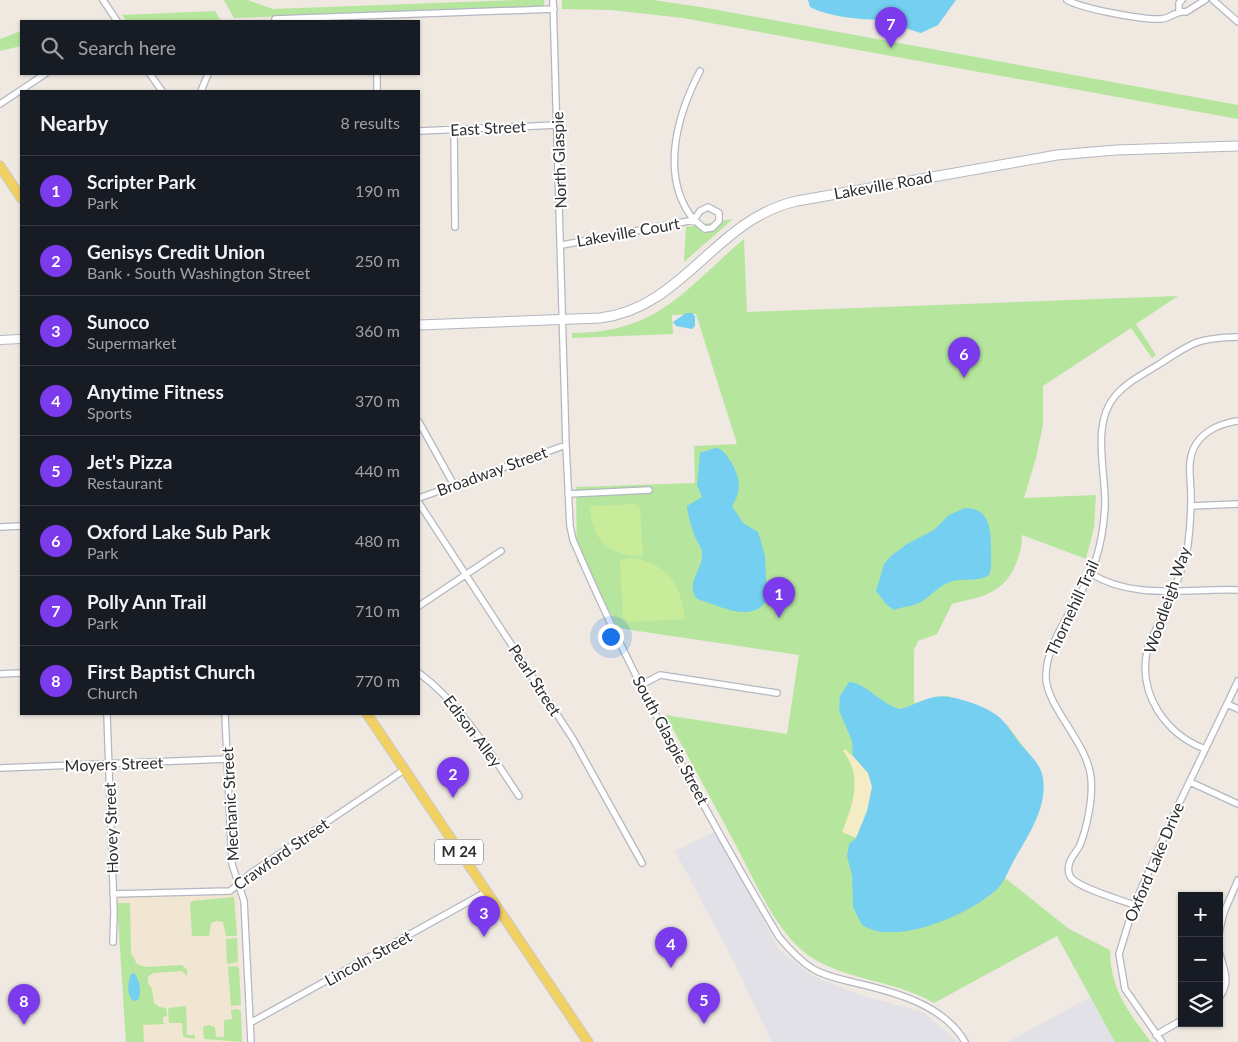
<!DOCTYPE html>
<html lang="en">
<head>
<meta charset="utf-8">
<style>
  :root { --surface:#171b24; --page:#242831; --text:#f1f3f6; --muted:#9ea1a6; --line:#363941; --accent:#7c3aed }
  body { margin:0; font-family:Lato,sans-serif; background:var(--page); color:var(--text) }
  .controls { position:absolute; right:15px; bottom:15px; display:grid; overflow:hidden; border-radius:0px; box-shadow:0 1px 4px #0004 }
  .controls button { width:45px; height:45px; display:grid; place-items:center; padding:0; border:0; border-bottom:1px solid var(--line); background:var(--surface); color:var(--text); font:25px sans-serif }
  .you { position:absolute; left:610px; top:636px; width:18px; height:18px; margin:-12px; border:4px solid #fff; border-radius:50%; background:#1a73e8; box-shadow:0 0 0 8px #1a73e833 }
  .badge { display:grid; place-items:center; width:32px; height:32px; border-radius:50%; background:var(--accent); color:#fff; font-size:16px; font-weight:700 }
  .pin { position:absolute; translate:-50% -41px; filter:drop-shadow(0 1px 2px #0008) }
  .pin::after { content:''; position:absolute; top:26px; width:18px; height:15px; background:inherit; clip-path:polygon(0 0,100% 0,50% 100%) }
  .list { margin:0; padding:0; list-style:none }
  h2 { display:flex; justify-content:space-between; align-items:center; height:65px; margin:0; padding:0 20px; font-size:21px }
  h2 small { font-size:16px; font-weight:400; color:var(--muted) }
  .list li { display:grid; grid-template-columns:32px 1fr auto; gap:15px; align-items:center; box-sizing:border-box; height:70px; padding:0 20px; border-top:1px solid var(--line) }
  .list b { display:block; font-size:19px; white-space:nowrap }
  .list p { margin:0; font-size:16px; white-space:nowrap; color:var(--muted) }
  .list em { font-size:16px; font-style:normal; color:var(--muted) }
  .icon { flex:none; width:28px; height:28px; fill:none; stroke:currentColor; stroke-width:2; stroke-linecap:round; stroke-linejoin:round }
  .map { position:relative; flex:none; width:1238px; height:1042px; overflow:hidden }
  .search { position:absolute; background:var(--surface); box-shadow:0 1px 4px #0004; left:20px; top:20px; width:400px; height:55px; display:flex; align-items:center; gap:12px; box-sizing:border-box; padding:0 18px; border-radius:0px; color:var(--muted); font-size:19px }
  .panel { position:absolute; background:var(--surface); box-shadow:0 1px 4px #0004; left:20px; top:90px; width:400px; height:625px; border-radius:0px }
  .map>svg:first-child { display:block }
  .industrial { fill:#e3e1e8 }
  .education { fill:#f0e6d1 }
  .green { fill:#b6e59e }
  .sand { fill:#f3ecc5 }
  .pitch { fill:#c9ec9a }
  .water { fill:#75cff0 }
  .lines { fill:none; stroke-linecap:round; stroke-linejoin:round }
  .minor-casing { stroke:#b4b7c1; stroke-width:8 }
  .tertiary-casing { stroke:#b4b7c1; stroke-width:10 }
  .secondary-casing { stroke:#b4b7c1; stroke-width:11 }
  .primary-casing { stroke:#c9c9c9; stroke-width:11 }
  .minor { stroke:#fff; stroke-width:5.5 }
  .tertiary { stroke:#fff; stroke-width:8 }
  .secondary { stroke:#fff; stroke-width:9 }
  .primary { stroke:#f2d163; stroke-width:9 }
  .labels { text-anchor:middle; stroke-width:4; stroke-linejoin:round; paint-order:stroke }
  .shield { fill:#fff; stroke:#6d6d6d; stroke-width:1 }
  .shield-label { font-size:15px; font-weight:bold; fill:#2e2e2e }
  .street-label { font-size:16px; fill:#2e2e2e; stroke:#fff }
</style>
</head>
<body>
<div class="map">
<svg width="1238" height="1042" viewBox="0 0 1238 1042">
  <rect width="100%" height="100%" fill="#efe9e1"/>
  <!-- industrial -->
  <path class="industrial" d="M716,831L779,950L811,975L857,994L923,1012L958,1042H772L733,960L675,851Z
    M1090,997L1115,1042H1008Z"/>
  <!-- education -->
  <path class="education" d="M237,893L242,1042H126L117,894Z"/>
  <!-- green -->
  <path class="green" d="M224,0H248L273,9L516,0H544V6L234,18Z
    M562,0H653L707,8L1238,105V119L683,18L611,10L562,9Z
    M215,11L221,21H126L122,15Z
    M21,31V46L0,51V39Z
    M733,219L684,262L686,227Z
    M744,239L747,312L1178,296L1136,324L1156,355L1152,358L1131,328L1043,386V425L1036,458L1024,498L1096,495L1094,528L1086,559L1022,535C1022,555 1013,580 993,591C982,598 965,600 952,604L937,634L918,641L914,650V703L936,697L948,696L991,712L1008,726L1039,768L1043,792L1033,825L1004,877L1069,929L1110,950C1110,989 1129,1013 1151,1042H1115L1057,936L934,1003C897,981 851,981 814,959C776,936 753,876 732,838C710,797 688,756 665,715L787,734L799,655L618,628L583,562H577L576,487L695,483L694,446L737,444L696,314L672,315L673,334L572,338V333C658,333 684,290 744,239Z
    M234,897L237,936H226L223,922L217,921L211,923L209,936H192L190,904L192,901Z
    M117,903H130L131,953L137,964L146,967L182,965L187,970V976L182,971L153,973L148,977V983L152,989L154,1003L159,1007L166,1008L167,1016L163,1017V1022L166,1024L143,1025L144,1042H126Z
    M237,938L238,962L227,964L226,939Z
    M236,966L239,968L241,1005L231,1006L228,967Z
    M186,1006L187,1035H195V1039L183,1037L182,1023H169L168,1008Z
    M237,1009L241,1011L242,1042L204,1039L203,1027L209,1025L215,1027L216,1037H224V1020L232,1019L231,1010Z"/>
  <!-- sand -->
  <path class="sand" d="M845,749C852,756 863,765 869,774C880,794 864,821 856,838L842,832C852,806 864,777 843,751Z"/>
  <!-- pitch -->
  <path class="pitch" d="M636,504L640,507L643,556C609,557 592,540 590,506Z
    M634,558C669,565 681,585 685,619L629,622L623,617L620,560Z"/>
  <!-- water -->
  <path class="water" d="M808,0H956L938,25L921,33C907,30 893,21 879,20C858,19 829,17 810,7Z
    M686,313H692L695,316V326L692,329L676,326L673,322Z
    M715,448C721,448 723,451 727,456C739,473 744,488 732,506L743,523L758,532L765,556L767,600C753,622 724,608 706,602C701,600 696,600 694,594C688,580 704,567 702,553C702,548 698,543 696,539C692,529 688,516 687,506L702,497L697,485L700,453Z
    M965,508C991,508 991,532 991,551C991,559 992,568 989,575C976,583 963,577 950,582C939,586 933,594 924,600C914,607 903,606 894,610L886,604L876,591L884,564L891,556L907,544L934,530L949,515Z
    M849,682C864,682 882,704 899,709C912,707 922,699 935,697C952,694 986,706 999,717C1007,724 1012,733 1018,741C1026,752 1038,760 1042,774C1050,805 1027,837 1013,862C1008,872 1003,884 995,891C967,915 896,947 862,925L853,907L852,875L847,856L849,844L856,838L867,811L872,787L868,773L853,756L852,741L839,710L840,696Z
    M134,973C140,980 142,992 138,1000L133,1001C126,994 128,982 131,974Z"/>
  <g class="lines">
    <defs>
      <path id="minor" d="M103,0L117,21
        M553,0L566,445L570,526L573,540C632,677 703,809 779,937C789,949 800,961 813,969C827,977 841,979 856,983C895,992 944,1005 965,1042
        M1067,0C1083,9 1143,20 1161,19C1172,18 1176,10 1186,12L1205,0
        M1213,0L1238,22
        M1179,11V3L1182,0
        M275,19L554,9
        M150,74L162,91
        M377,74V91
        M201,91L208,74
        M0,104L45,74
        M454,129L455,227
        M419,131L557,125
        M562,245L694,220L705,229L712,228L719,221V213L708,207L700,211L694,220C659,177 677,115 700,71
        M419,422L454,485
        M568,494L649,490
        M419,498L566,445
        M419,503L573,739L642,863
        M1191,506L1238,504
        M0,527L21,526
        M1090,573C1134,601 1189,588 1238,590
        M419,606L501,551
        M419,673C461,704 490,753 519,796
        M0,674L21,673
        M641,685L660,675L777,693
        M1227,704L1238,709
        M107,714L114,912L113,942
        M225,714L232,864L244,901L251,1042
        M1205,749C1166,734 1138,695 1147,651C1150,640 1156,630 1161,620C1172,596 1183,570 1188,545C1190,529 1191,512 1191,496C1191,478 1186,460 1196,444C1205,430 1222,423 1238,421
        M0,768L227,759
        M1190,782L1238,804
        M113,894L230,891L251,873L404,770
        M1134,905C1121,900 1075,887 1070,876C1068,872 1068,869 1069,865C1070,857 1077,852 1080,845C1087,827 1093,799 1091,778C1088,744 1048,708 1046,679C1044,640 1083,599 1095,562C1101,544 1104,525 1105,506C1106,472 1091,424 1115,396C1127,382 1143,374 1158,365C1192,343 1196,338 1238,337
        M1219,933L1224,912L1238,880
        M1219,951C1223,968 1232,981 1219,998
        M250,1023L486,892
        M1156,1035L1182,1020
        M1162,1042L1125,989L1119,954L1134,905L1175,812L1238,681"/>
      <path id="tertiary" d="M0,340L21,339"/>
      <path id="secondary" d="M419,325L600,318C684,308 715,219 797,201L1057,155L1116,150L1238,146"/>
      <path id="primary" d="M0,166L21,198
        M367,714L588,1042"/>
    </defs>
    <!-- minor casing -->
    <use href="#minor" class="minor-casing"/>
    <!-- tertiary casing -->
    <use href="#tertiary" class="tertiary-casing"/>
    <!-- secondary casing -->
    <use href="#secondary" class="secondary-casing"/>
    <!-- primary casing -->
    <use href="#primary" class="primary-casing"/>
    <!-- minor -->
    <use href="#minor" class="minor"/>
    <!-- tertiary -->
    <use href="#tertiary" class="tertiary"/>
    <!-- secondary -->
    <use href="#secondary" class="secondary"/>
    <!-- primary -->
    <use href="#primary" class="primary"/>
  </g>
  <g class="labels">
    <!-- shield labels -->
    <rect class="shield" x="435" y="839.5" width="48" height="25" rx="4"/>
    <g class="shield-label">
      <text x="459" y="857">M 24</text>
    </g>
    <!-- street labels -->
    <g class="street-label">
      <text transform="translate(488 128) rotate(-3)" y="6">East Street</text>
      <text transform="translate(559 160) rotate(-92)" y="6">North Glaspie</text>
      <text transform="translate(883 185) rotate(-10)" y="6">Lakeville Road</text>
      <text transform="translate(628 232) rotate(-10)" y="6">Lakeville Court</text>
      <text transform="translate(492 471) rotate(-20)" y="6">Broadway Street</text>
      <text transform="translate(1167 600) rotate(-71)" y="6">Woodleigh Way</text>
      <text transform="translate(1072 608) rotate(-65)" y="6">Thornehill Trail</text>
      <text transform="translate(535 680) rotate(57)" y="6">Pearl Street</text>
      <text transform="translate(473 731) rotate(53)" y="6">Edison Alley</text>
      <text transform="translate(671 740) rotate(62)" y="6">South Glaspie Street</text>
      <text transform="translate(114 764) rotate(-2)" y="6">Moyers Street</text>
      <text transform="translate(230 804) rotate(-93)" y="6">Mechanic Street</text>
      <text transform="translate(111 828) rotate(-92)" y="6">Hovey Street</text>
      <text transform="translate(281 854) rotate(-35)" y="6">Crawford Street</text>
      <text transform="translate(1154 862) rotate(-67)" y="6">Oxford Lake Drive</text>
      <text transform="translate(368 958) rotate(-29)" y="6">Lincoln Street</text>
    </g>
  </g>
</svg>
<div class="controls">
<button>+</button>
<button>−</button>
<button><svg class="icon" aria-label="layers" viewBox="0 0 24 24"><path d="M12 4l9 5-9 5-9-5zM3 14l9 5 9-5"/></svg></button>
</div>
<div class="you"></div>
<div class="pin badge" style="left:779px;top:618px">1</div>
<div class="pin badge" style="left:453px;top:798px">2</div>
<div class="pin badge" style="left:484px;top:937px">3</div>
<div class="pin badge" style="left:671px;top:968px">4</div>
<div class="pin badge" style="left:704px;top:1024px">5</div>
<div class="pin badge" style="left:964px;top:378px">6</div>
<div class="pin badge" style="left:891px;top:48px">7</div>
<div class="pin badge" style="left:24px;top:1025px">8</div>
<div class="search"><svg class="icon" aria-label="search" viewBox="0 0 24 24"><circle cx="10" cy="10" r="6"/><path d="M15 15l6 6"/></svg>Search here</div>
<section class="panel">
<h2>Nearby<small>8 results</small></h2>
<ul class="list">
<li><span class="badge">1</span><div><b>Scripter Park</b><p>Park</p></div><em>190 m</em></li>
<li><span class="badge">2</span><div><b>Genisys Credit Union</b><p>Bank · South Washington Street</p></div><em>250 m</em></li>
<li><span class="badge">3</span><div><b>Sunoco</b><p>Supermarket</p></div><em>360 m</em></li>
<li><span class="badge">4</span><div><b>Anytime Fitness</b><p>Sports</p></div><em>370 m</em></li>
<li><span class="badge">5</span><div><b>Jet's Pizza</b><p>Restaurant</p></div><em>440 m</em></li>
<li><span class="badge">6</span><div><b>Oxford Lake Sub Park</b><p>Park</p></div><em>480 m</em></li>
<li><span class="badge">7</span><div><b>Polly Ann Trail</b><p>Park</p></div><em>710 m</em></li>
<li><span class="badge">8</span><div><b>First Baptist Church</b><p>Church</p></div><em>770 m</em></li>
</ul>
</section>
</div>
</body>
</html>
